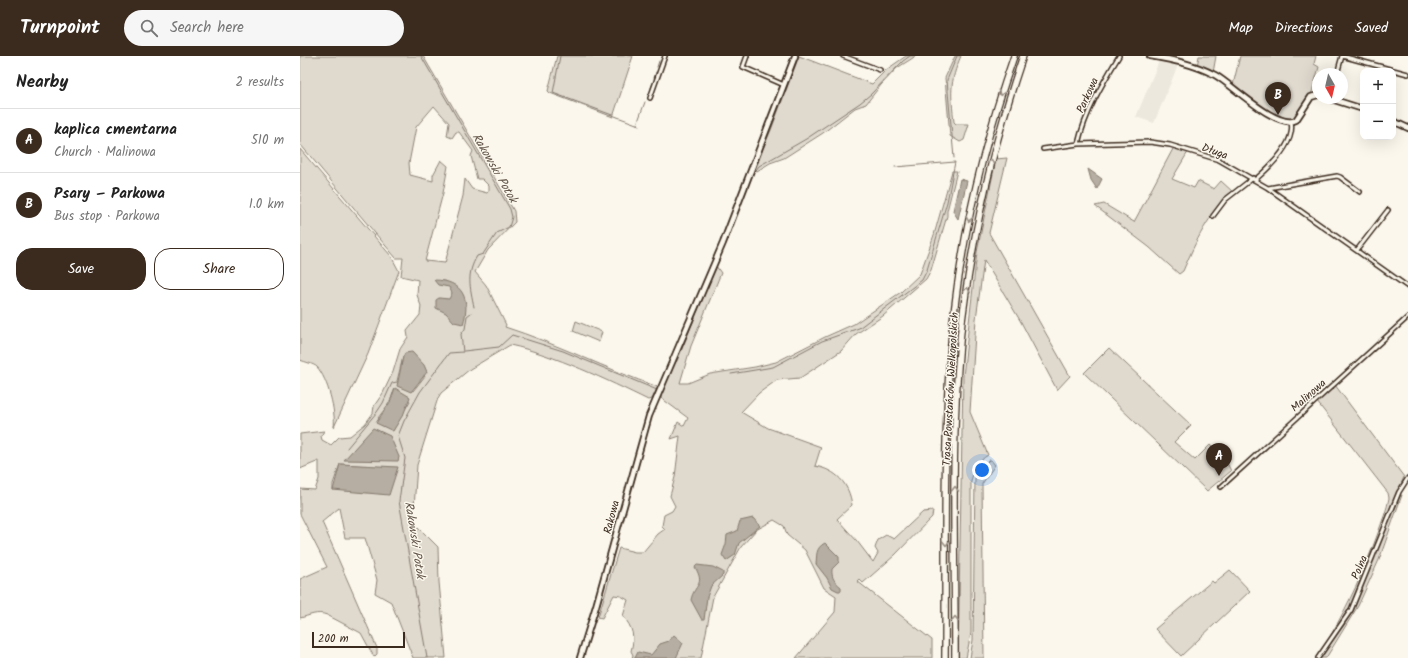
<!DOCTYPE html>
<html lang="en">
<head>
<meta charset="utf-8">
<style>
  :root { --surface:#fff; --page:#f6f6f6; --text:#222; --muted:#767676; --line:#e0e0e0; --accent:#3b2a1e }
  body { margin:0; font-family:Kalam,sans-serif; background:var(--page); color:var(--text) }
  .controls { position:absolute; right:12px; top:12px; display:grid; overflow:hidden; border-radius:8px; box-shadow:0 4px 16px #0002 }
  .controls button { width:36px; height:36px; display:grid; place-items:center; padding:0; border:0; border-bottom:1px solid var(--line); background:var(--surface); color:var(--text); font:20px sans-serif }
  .compass { position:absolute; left:1012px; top:12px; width:36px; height:36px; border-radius:50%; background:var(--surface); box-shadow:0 4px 16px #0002; rotate:172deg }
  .scale { position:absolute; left:12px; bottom:10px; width:93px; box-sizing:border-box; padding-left:4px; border:2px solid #3b2a1e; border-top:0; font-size:11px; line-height:14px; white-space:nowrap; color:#3b2a1e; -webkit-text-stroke:3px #fbf7ec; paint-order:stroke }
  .you { position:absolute; left:682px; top:414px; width:14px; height:14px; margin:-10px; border:3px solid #fff; border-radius:50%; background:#1a73e8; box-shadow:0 0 0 6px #1a73e833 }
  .badge { display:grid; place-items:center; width:26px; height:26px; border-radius:50%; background:var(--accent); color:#fff; font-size:13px; font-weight:700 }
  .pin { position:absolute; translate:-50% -33px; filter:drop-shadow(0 1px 2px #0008) }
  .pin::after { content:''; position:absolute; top:21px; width:14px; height:12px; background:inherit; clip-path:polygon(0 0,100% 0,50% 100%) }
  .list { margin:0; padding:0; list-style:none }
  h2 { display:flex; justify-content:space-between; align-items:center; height:52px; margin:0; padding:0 16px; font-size:17px }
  h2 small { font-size:13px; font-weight:400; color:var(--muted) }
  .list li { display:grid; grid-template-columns:26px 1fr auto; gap:12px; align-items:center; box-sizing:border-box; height:64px; padding:0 16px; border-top:1px solid var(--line) }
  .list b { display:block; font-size:15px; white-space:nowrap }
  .list p { margin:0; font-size:13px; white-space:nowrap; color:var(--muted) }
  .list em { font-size:13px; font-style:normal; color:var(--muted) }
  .actions { display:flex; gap:8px; padding:12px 16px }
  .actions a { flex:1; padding:9px 0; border:1px solid var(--accent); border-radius:16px; text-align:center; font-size:14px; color:var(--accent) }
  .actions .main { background:var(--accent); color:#fff }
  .icon { flex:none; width:22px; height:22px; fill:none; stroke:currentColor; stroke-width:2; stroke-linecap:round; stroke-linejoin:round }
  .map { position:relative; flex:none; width:1108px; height:602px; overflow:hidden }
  header { display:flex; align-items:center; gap:24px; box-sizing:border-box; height:56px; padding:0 20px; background:var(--accent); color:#fff }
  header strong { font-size:19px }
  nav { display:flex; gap:22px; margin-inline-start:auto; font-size:14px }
  .search { width:280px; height:36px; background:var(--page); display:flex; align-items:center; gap:10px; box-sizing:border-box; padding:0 14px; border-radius:22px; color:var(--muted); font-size:15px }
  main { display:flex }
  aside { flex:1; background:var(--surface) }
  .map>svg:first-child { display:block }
  .built { fill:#ede8dd }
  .green { fill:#dfd9ce; stroke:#8d8276; fill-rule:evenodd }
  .water { fill:#b6aea2; stroke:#85796d }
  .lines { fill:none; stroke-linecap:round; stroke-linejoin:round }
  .stream { stroke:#85796d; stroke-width:1 }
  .street-casing { stroke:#3b2a1e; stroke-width:6 }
  .secondary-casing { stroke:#3b2a1e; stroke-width:8 }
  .highway-casing { stroke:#3b2a1e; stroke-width:8 }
  .street { stroke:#fbf7ec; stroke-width:3 }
  .secondary { stroke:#fbf7ec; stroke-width:4.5 }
  .highway { stroke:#fbf7ec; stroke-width:5.5 }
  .oneway { stroke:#9b9085 }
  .labels { text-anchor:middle; stroke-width:3; stroke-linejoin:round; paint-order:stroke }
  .street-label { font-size:11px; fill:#3b2a1e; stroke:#fbf7ec }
  .water-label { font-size:12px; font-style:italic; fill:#605246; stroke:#fbf7ec }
</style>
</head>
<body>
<header>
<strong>Turnpoint</strong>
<div class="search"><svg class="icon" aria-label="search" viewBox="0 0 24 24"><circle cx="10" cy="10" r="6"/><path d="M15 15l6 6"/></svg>Search here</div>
<nav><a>Map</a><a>Directions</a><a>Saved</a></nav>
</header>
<main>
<aside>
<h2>Nearby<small>2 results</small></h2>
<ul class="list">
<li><span class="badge">A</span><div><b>kaplica cmentarna</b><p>Church · Malinowa</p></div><em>510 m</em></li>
<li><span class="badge">B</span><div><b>Psary – Parkowa</b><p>Bus stop · Parkowa</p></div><em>1.0 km</em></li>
</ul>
<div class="actions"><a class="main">Save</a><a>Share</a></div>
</aside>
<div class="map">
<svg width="1108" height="602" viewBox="0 0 1108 602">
  <rect width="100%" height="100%" fill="#fbf7ec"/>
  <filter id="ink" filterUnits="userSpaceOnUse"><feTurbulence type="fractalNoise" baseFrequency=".025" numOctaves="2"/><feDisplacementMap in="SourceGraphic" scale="8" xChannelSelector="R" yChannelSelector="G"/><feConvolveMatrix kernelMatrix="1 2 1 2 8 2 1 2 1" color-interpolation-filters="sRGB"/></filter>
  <g filter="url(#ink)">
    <!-- built -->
    <path class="built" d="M859,5L878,9L854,67L836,61Z"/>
    <!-- green -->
    <path class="green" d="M0,0H123L214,155L215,166L188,194L175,216L186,229L206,269L205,271C258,288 306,313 358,331L352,343L348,344C307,324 255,299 210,289L170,313L141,337L138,342L117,409L113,466L138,491L139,526L146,602H113L91,546L75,537L77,524L65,482H45L39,452L22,466L77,592V598L74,601L61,577L27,559C17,555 9,560 0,562V523L27,511L0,458V433L15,434L19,423V405L0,413V378L24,375L21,380L22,384L31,389L39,381L50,380L65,368L73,357L74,350L83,337L93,316L100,293L108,281L107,275L120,259L121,250L117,239L118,224L101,220L103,202H96L0,88ZM134,50L149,67L147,80L152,82L156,76H159L173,95L171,100L177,123H182L189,130V135L187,137L172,133L165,123L163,140L145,207L125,205L143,137L148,110L141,104L133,119V125L110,119L109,107L116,71ZM103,301L125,320L113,335L97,325ZM93,337L110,345L93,374L78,362L90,346ZM40,408L98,412L33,434V428Z
      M257,0H333L313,61L250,37L248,35Z
      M499,0L572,28L586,14L606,0H616L597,12L581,29L566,48L555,52L523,77L484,102L470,107L457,115L454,113L471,74Z
      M655,0H661C649,27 651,38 654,66L656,68H669L664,84L660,86L650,80L645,22Z
      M899,0H916L913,17L897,10Z
      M940,0H1016L1014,8L1019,11L1012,36L994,62L987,63L976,57L973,58L933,29Z
      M874,91L888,96L872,123L894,132L898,125L914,133L921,125L933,136C907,160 897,183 883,215L879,218L849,191L795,150L804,148L834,166Z
      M0,93L91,200L99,215L68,298L34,371C36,356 28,323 17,311C14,308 5,306 0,304Z
      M707,102L689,177L770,320L757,334L721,266L684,204L676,263L670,356L688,399C678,405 673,415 671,426V577L666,602H658L663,320L677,196L696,103Z
      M652,115H657L647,155V160L631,214L626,223L583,260L556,278L541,295L500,322L477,324L459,337L441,356L468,372L521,391L515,410C536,414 549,427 552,449L537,463L557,485L573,506L578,497L575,492L578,484L586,479L594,483L623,456L633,455L632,461L595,499L563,527L559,523L557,525L632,584V602H496L535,556L536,540L524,532L505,494L487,479L484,470L474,464L456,474L441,491L413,541L401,602H332L333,599L331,595C335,581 333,572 323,560L328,544L321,540L314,539L302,562L298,561L319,492L335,496H343L358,478L365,473L362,470L364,459L372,455L375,450L370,440L375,421L380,380L371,383L378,366L384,370L388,362L361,342C360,332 369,312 377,305L416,210L421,217L391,290L380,327H388L410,318L455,311L476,306L525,281L554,268L601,236L620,218L634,179Z
      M276,265L302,276L299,286L273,275Z
      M809,292L891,369L874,386L895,404L910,389L925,403L931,415L907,435L784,317Z
      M1035,329L1104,421L1049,554L1031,582L1030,581C1049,547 1065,513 1078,477C1082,465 1087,454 1089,442L1088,437L1017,346Z
      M689,404H691L695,409L682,428L684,602H670L673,584L675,422L677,416Z
      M1102,439L1079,504L1058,550L1026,602H1020L1044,569L1057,543L1100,440Z
      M930,514L950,535L881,600L855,573L912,525L914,527Z"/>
    <!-- water -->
    <path class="water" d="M788,113L802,123L797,133L791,124Z
      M660,123L667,125L658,163L653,155Z
      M134,224C163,224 171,244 163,268L154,266L146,257L136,252V244L139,242L149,243L152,237L149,231L138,229Z
      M112,296L124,309L127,316L111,336L97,330L103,301L105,297Z
      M95,332L110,341L104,357L93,375L76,367L90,346Z
      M73,372L90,380L99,401L98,405L44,404Z
      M40,408L98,411L89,439L33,434Z
      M453,462L460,470L439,487L435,499L426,505L422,499L426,488L427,479L437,475L440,465Z
      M525,487L539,501V506L532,513C531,522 535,526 541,531V535H538L532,532L527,522L516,508C517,500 515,492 525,487Z
      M397,509L413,511L423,516V519L411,530L407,541L404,564H402L391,544C394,528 406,530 395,511Z
      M374,579L383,587L376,602H335L338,596L351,599L360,588L369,585Z"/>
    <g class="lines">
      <!-- stream -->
      <path class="stream" d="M121,0L210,153L212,161L209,171L197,177L183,198L177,200C166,219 170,230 174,251
        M260,0L253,37L339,69
        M357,11L359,5
        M354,22L356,16
        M351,32L353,27
        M337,68L345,46
        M654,102L647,24L657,0
        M456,114L459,110L506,83L560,47L571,38L603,5L610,0
        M164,295L199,291L212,279L263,295L357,334
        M431,318L473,311L522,285L559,272L622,224L627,214L647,146L655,106L595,111
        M47,392L77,356L83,347L92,327L97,326
        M127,602L99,445L105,402L98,380L104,365L120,336L149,297L163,296L161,278L165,273L167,260L171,257"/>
      <defs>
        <path id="street" d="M447,0L443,11L484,29
          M543,0L580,14
          M1037,18L1042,0L1108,18
          M350,42L365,0
          M778,88C785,57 802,28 819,0
          M743,93L778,88L850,86L870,89L919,104L968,132L1108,231
          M956,123C970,111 996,87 991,66
          M968,132L1037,120L1040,121L1060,136
          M913,160L925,144L953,122
          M1057,194L1088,154
          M921,431L1108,261
          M1018,602L1051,554L1099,436L1108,422"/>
        <path id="secondary" d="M850,0C873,4 894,8 915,19C933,29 977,74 996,64L1011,41L1018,39
          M1028,42L1063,53
          M1093,65L1108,72
          M280,602L296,550L349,360L423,187L495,0"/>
        <path id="highway" d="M645,602C646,490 642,377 653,265C663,174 684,86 714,0
          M655,602C655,490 650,376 662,265C673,174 694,86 723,0"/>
      </defs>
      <!-- street casing -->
      <use href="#street" class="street-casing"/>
      <!-- secondary casing -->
      <use href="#secondary" class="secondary-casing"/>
      <!-- highway casing -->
      <use href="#highway" class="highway-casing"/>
      <!-- street -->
      <use href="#street" class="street"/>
      <!-- secondary -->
      <use href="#secondary" class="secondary"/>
      <!-- highway -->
      <use href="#highway" class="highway"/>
    </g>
    <!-- one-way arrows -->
    <defs><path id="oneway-chevron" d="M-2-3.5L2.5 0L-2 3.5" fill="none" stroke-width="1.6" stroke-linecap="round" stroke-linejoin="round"/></defs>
    <g class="oneway">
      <use href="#oneway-chevron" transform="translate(701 37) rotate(108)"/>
      <use href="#oneway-chevron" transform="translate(691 106) rotate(-75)"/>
      <use href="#oneway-chevron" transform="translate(669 163) rotate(101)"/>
      <use href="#oneway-chevron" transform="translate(667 234) rotate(-82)"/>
      <use href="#oneway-chevron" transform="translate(655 433) rotate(-90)"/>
      <use href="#oneway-chevron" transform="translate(646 487) rotate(90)"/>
      <use href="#oneway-chevron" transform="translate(655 563) rotate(-90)"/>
    </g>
  </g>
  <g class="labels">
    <!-- street labels -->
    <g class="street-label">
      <text transform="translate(787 39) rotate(-65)" y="4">Parkowa</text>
      <text transform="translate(915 95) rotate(20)" y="4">Długa</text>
      <text transform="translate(650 333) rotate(-87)" y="4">Trasa Powstańców Wielkopolskich</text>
      <text transform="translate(1008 339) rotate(-42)" y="4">Malinowa</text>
      <text transform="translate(311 461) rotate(-75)" y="4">Rakowa</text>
      <text transform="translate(1059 511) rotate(-67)" y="4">Polna</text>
    </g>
    <!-- water labels -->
    <g class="water-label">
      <text transform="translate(195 112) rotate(60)" y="4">Rakowski Potok</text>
      <text transform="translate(115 484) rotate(81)" y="4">Rakowski Potok</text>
    </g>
  </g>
</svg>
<div class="controls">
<button>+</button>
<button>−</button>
</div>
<svg class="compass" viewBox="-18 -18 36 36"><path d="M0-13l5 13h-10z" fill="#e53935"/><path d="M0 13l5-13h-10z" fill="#767676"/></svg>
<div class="scale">200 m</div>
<div class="you"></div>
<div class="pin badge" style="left:919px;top:420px">A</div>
<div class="pin badge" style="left:978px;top:59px">B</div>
</div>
</main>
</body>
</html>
